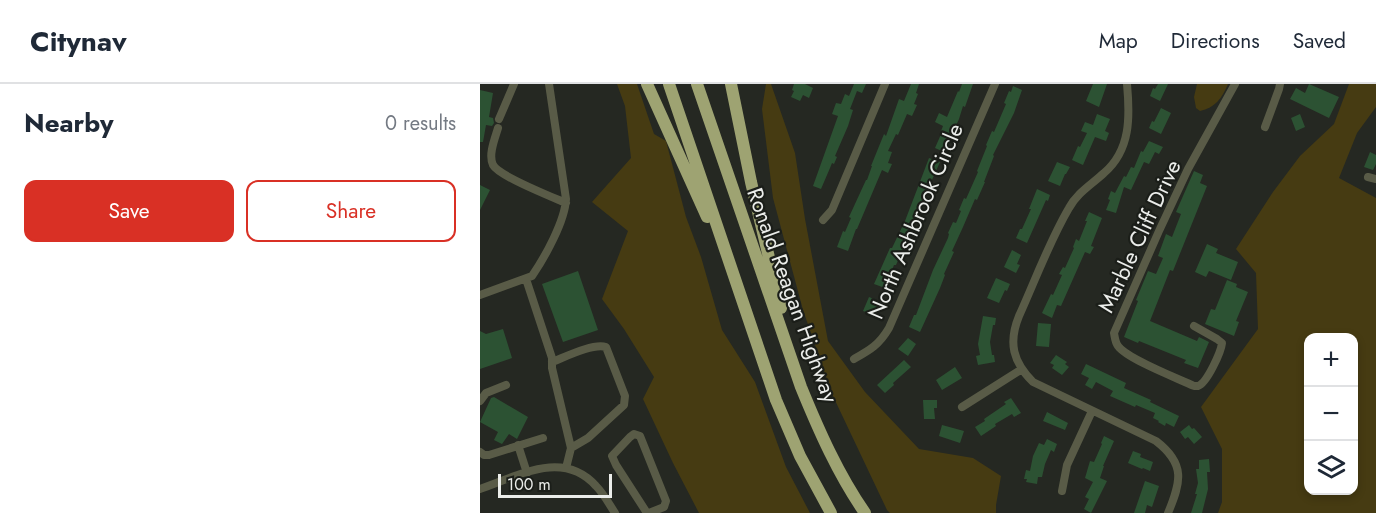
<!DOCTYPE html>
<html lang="en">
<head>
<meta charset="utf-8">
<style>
  :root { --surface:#fff; --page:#f2f2f3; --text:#1f2937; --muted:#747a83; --line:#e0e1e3; --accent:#d93025 }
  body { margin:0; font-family:Jost,sans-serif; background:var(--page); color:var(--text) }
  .controls { position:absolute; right:18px; bottom:18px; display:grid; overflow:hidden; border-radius:12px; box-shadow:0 3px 9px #0003 }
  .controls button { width:54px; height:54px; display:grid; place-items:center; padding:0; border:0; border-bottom:2px solid var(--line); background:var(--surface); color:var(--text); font:30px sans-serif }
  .scale { position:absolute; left:18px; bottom:15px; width:114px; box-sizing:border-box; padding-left:6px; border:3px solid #ebedea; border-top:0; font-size:16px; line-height:21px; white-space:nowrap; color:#ebedea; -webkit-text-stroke:4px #1b1e19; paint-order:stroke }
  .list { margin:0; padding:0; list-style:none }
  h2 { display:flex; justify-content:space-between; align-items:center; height:78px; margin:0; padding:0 24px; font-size:26px }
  h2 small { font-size:20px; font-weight:400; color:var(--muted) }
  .actions { display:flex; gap:12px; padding:18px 24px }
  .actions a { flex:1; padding:14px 0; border:2px solid var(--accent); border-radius:12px; text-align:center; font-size:21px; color:var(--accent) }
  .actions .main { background:var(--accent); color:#fff }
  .icon { flex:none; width:33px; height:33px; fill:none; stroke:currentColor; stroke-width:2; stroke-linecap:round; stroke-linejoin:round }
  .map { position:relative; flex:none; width:896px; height:429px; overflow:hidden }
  header { display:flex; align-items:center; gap:36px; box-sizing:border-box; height:84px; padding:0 30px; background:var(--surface); border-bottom:2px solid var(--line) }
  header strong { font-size:28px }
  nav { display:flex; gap:33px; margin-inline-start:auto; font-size:21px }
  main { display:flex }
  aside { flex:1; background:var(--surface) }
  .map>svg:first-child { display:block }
  .green { fill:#463b12; fill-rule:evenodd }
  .building { fill:#2c5233 }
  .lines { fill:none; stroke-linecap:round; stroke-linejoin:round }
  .minor { stroke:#595b47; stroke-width:8 }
  .highway { stroke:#9ea372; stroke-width:12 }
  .labels { text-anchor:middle; stroke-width:4.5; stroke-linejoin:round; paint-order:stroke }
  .street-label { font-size:22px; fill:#ebedea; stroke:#1b1e19 }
</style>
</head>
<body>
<header>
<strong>Citynav</strong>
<nav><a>Map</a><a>Directions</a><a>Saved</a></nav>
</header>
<main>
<aside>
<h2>Nearby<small>0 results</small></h2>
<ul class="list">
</ul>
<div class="actions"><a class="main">Save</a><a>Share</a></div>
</aside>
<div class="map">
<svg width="896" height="429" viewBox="0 0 896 429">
  <rect width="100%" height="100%" fill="#252822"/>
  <!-- green -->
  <path class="green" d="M137,0H157L174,50L186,57L206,133L221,173L242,246L275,298L306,383L330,429H219L193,379L163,315L174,293L144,245L122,215L148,147L112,118L151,74L145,22Z
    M286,0H291L315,69L325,135L348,257L385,308L439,365L493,374L521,392L516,421V429H410L407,426L352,310L323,226L293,114L282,25Z
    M717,0H748C742,14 735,24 720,27L716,24L714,13Z
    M869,0H896V23L877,49L859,94L896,114V429H738L742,418V365L721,323L778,245L776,189L756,165L793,108L820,72L854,40ZM828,254H874V406H828Z"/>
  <!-- building -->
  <path class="building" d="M314,0H325L333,4L329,14L323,11L320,17L311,13L314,7L312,6Z
    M374,0H386L382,9L377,7L370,25L373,26L368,42L355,72L357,73L354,80L352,79L350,84L341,105L333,102L358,32L352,30L356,19L361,20L365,10L369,12Z
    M431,0H439L436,9L438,10L434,20L437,21L432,32L427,30L418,51L416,50L408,67L412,68L408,79L412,80L408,89L402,86L377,145H376L368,167L357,163L363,147L365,148L371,134L369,133L386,96H387L392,82H391L404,50L406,52L419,15L424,17Z
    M482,0H493L485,23L483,22L479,35L464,68L455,64L462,48L461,47L463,42L455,38L459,29L467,33L478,7L479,8Z
    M613,0H627L619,23L606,17Z
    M678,0H688L680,17L670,12L673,4L675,5Z
    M829,0L859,13L849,34L810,15L816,4L825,9Z
    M533,2L542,6L534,29L513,71L514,72L504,98H505L497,116L495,115L483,143L472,167L474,168L464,190L465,191L460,204L440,248L429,243L434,231H436L453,186L468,154L469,150L468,149L473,138L476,139L481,127L479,126L484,114L486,115L498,88L497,87L507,62L506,61L512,47L514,48L526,20L524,19L529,7L531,8Z
    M0,6L13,9L9,33L13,34L14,39L12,42L6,41L3,58H0Z
    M681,24L691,29L681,50L669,44L672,37L674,38Z
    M617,30L630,35L625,47L629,49L626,57L615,53L603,81L592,76L598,62L600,63L607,49L601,47L605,38L613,41Z
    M820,30L825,43L816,47L811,34Z
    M669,57L683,63L679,70L675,68L669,80L664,78L651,106L644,103L636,129L626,126L630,116L628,115L631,107L635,109L644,92L646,93L651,83L654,84L661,67L663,68Z
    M890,68L896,71V80L893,86L884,83Z
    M449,74L460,78L439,125L440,126L432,145L416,181H414L405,204L394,200L410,164H412L425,137Z
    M577,78L590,83L586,90H585L580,102L568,97Z
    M714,87L723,91L720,99L727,102L693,187L690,186L670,237L717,257L719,253L729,258L718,284L704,279L706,276L659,257L658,259L644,253L658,217L656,216L668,187L676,190L683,174L678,172L686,150L692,153L701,130L696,128Z
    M0,101L10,106L0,126Z
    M557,105L570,111L568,117L566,116L547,159L536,154L540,145H542L551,125H549Z
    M609,128L622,134L611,162L614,163L610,170L605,168L581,222L577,221L572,234L562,229L571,210L573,211L582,191L579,190L583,183L585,184L594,164L593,163L596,155L599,157L607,137H605Z
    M727,160L738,165L736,169L758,178L751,196L729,187L726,193L715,188Z
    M532,166L541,171L537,180L540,181L536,189L524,183Z
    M98,187L118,246L83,258L62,200Z
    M516,194L530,200L527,207L525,206L519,219L507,214Z
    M747,196L757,200L756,203L768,208L756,237L759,238L754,252L725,240L731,225L735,226Z
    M389,213L401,218L396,232L383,227Z
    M503,232L516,234L515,241H513L510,258L512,271H514L515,278L498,281L496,272L500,271L498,260Z
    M558,239L571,240L569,263L556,262Z
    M23,245L32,274L0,285V247L6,250Z
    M428,254L436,260L428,272L418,265Z
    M576,271L587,278L585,280L589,283L582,291L572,284L574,281L570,279Z
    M424,276L431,283L413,299L414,301L405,309L397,301Z
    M606,280L646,299L644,304L671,316L670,318L699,332L694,343L686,339L685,342L678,338L679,337L673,334L675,329L656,321L655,323L630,312L633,307L616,298L612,305L605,301L609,294L601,290Z
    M475,283L482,294L462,306L456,296Z
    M14,313L48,333L37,355L29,350L22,360L14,356L18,348L0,338L11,314Z
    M531,314L541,329L534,333L532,330L515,340L516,342L501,352L495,343L505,337L504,335L526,320L524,318Z
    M443,316H457V324H454L455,335H444Z
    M567,328L588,339L585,346L563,337Z
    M462,341L484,347L480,359L459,352Z
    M709,341L712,345L714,344L722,353L714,360L708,353L705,355L700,348Z
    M624,352L634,357L623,382H624L620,394L627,397L611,429L604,425L609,415L605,413L613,398L605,394L610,377L614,378L622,360L621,359Z
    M567,355L577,360L574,368L571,366L565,380L562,393H558L557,400L546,398L547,395H544L546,386L550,387L553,372L559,359L564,361Z
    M653,367L661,370L660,373L673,378L670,387L663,384L662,385L648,379Z
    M729,375L730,388H727L728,405L722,429H711L717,410H715L718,399L716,385H719V376Z
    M665,397L679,402L672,423L667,421L665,429H654Z"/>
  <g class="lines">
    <!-- minor -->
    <path class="minor" d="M647,0C650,32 651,66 624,89C611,101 597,109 589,124C569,158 555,197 539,232C528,259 533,278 553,298L676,357C706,380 701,398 688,429
      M19,35L34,0
      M785,43L799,5L800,0
      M18,44C15,54 8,71 13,81C19,92 72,113 86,119
      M888,93L896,95
      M343,136L352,126L405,0
      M46,195L72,274V284L91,364L86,384
      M0,211L52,192C65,173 85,137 86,115L69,0
      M714,242L737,255L742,259C741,268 727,299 718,302C717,302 715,302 714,302C697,294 647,275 638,262C635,258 635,254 634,249L679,147L708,85L755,0
      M374,275C390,266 399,261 409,244L515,0
      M72,278C85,273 113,259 126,263L145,312L144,321L108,354L91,364
      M0,317L6,309L26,301
      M482,323L542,285
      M38,361L47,389
      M0,368L4,371H9L63,354
      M0,405C38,392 83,365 116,402C124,410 129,420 135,429
      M582,407L587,381L612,327
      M167,429L136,381L132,372L150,353L154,350L160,352L186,417L184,423L169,429"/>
    <!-- highway -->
    <path class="highway" d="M167,0L227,133
      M189,0L296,316L320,372L351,429
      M217,0L321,303C339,347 358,390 385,429
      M251,0L271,98L301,224"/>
  </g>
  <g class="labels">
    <!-- street labels -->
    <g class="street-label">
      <text transform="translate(435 137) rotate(-67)" y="8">North Ashbrook Circle</text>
      <text transform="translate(659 152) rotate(-65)" y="8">Marble Cliff Drive</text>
      <text transform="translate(313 211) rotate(70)" y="8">Ronald Reagan Highway</text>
    </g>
  </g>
</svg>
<div class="controls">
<button>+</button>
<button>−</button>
<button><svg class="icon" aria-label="layers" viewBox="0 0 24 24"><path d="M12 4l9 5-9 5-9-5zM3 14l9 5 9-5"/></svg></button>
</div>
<div class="scale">100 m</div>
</div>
</main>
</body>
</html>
